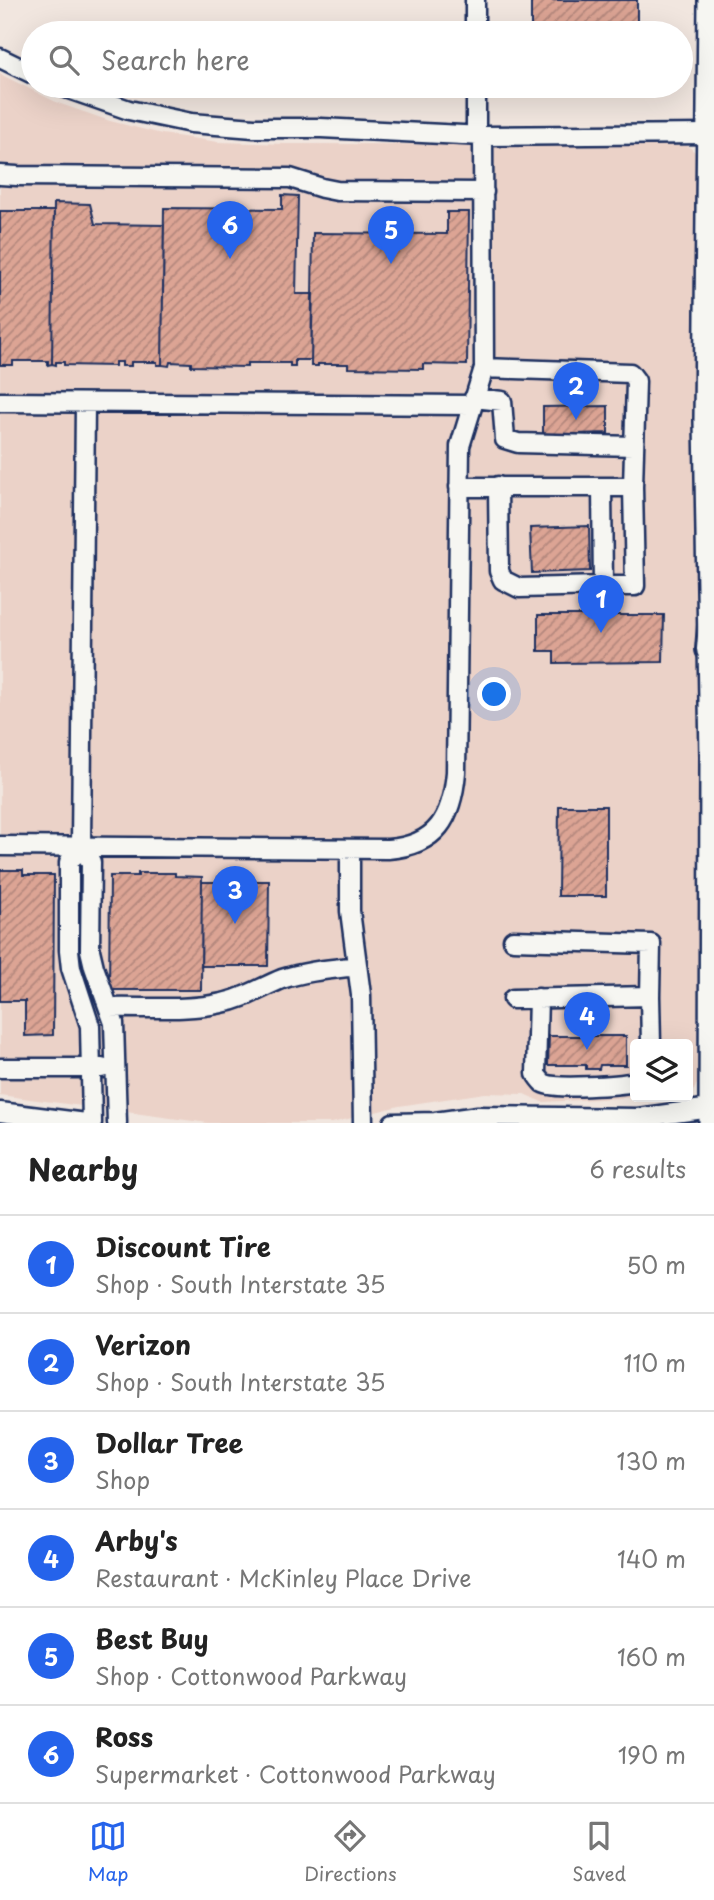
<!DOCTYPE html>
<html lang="en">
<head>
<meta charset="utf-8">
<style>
  :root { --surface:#fff; --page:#f2f2f2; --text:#222; --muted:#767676; --line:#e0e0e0; --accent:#2563eb }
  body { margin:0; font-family:"Playpen Sans",sans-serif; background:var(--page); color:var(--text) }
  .controls { position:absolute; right:21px; bottom:21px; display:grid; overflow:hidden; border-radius:7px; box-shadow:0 7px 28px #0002 }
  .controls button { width:63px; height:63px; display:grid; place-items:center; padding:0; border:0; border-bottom:2px solid var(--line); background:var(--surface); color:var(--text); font:35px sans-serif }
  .you { position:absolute; left:495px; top:695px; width:24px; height:24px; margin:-18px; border:5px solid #fff; border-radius:50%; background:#1a73e8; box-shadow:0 0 0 10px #1a73e833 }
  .badge { display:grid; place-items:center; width:46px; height:46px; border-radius:50%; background:var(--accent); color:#fff; font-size:23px; font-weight:700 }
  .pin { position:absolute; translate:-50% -58px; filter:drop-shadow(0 2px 4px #0008) }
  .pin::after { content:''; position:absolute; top:37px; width:24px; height:21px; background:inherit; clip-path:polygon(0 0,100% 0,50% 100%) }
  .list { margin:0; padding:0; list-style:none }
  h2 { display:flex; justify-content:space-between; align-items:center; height:91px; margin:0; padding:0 28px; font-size:30px }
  h2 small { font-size:23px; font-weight:400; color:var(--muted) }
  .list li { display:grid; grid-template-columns:46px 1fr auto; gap:21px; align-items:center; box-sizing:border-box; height:98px; padding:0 28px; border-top:2px solid var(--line) }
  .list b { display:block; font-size:26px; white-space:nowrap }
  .list p { margin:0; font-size:23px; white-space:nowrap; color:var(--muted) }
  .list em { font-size:23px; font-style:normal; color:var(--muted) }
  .icon { flex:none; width:38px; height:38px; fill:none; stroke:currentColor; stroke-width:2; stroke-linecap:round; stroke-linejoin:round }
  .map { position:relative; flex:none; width:714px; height:1123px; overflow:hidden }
  .search { position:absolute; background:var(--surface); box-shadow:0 7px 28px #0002; left:21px; right:21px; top:21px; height:77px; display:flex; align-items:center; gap:18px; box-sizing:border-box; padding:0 24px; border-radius:38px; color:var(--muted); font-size:26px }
  .sheet { height:679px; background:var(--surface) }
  nav { display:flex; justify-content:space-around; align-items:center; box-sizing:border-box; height:98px; border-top:2px solid var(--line); background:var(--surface); font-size:19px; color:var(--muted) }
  nav a { display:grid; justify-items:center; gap:4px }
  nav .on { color:var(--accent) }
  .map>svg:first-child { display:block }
  .built { fill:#ebd2c8 }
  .building { fill:url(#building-hatch); stroke:#1b2f5e; stroke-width:2 }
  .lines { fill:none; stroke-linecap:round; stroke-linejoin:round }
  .minor-casing { stroke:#1b2f5e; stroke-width:23 }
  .major-casing { stroke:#1b2f5e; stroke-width:28 }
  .highway-casing { stroke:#1b2f5e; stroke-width:32 }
  .minor { stroke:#f6f6f2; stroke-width:18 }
  .major { stroke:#f6f6f2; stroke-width:23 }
  .highway { stroke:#f6f6f2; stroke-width:26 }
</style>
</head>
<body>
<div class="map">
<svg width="714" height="1123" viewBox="0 0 714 1123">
  <defs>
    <pattern id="building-hatch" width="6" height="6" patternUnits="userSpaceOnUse" patternTransform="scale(1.75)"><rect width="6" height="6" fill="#dca494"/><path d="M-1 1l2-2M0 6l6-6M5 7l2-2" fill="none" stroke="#b2867c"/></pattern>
  </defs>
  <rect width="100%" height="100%" fill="#f1e6df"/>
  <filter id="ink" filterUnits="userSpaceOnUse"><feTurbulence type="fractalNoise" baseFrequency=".0143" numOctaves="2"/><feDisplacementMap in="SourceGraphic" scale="14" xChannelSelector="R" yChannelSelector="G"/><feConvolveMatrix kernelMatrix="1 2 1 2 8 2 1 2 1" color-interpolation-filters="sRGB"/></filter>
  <g filter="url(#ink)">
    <!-- built -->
    <path class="built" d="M0,74L58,103L110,121L162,134L219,142L286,144L678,145L688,146L696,153L699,162L700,786L699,1073L698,1081L694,1090L688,1093V1044H635V1097H639L542,1102L524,1094L485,1093L399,1106L332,1123H208L0,1095Z"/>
    <!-- building -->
    <path class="building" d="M531,0H637V33H531Z
      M282,195L298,196L296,294H313L311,360H295V366H290V363H247V367L191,366V363L170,362L169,366L162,365L164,208L282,209Z
      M54,203L90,204L95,224L164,225L162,365H157V362H131V366H122V362H115V366L64,365V362H56V365L52,364Z
      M0,211H54L52,364L48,365V361H13V365H0Z
      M447,212H469L467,365L423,364V369L348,368V364H318V366H311L313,233L447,234Z
      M608,406V433L543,435V407Z
      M589,526L590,571L532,573L530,528Z
      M538,615H664L663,662L554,663V651H538Z
      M559,806H606V896H558Z
      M0,870H23V875H54L53,1035L25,1036V1001H0Z
      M138,873H175V876L202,877L201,990H109L110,876H138Z
      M218,877H253V881H269L268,966H201L202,882H218Z
      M549,1036H626V1065H600L599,1069H586V1065H548Z"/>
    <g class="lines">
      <defs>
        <path id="minor" d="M475,0V33
          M0,58L33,74
          M60,86L129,110L191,123L254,128H321L483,136L709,134
          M476,86V136
          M0,175L17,176L290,178L322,188L337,191L484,192
          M484,368L630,373L636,381L633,487H602
          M474,398L502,401L505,439L518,443L634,446
          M0,402L472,405
          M85,403L81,847L91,862L90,950L94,967L114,1023L117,1123
          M459,487H602L603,586L519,588L503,580L499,571L498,486
          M603,586H635L633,487
          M0,846L388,849C437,845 452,818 456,772L460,446L484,368L483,136
          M81,847L69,862V950L71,968L90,1026L92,1123
          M350,849V911L361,995L363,1123
          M513,940L651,944L650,996
          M538,998L536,1074C536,1075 542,1082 543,1083C555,1090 620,1085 635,1082
          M513,999L650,996L651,1044
          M109,1008C145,1007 187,1011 222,1003C244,999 262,987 282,979C306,971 332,969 357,966
          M0,1068H102
          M0,1112L86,1123
          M393,1123L435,1122L478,1116L638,1118L711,1108"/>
        <path id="major" d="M710,0L706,421L712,756L711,1123"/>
        <path id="highway" d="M710,649L714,601"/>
      </defs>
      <!-- minor casing -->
      <use href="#minor" class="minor-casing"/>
      <!-- major casing -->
      <use href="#major" class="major-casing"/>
      <!-- highway casing -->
      <use href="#highway" class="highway-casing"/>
      <!-- minor -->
      <use href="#minor" class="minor"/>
      <!-- major -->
      <use href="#major" class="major"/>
      <!-- highway -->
      <use href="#highway" class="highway"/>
    </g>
  </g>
</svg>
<div class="controls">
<button><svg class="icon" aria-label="layers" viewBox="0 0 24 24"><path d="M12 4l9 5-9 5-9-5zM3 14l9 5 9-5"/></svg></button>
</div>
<div class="you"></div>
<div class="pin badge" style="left:601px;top:633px">1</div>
<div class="pin badge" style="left:576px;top:420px">2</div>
<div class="pin badge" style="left:235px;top:924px">3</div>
<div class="pin badge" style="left:587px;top:1050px">4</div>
<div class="pin badge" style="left:391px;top:264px">5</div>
<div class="pin badge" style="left:230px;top:259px">6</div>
<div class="search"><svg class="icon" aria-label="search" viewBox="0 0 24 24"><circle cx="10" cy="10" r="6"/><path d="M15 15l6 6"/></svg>Search here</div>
</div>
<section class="sheet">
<h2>Nearby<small>6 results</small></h2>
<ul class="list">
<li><span class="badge">1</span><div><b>Discount Tire</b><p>Shop · South Interstate 35</p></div><em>50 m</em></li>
<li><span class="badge">2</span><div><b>Verizon</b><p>Shop · South Interstate 35</p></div><em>110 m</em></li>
<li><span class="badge">3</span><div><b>Dollar Tree</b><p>Shop</p></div><em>130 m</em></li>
<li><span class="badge">4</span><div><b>Arby's</b><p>Restaurant · McKinley Place Drive</p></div><em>140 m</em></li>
<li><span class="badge">5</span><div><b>Best Buy</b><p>Shop · Cottonwood Parkway</p></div><em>160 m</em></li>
<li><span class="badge">6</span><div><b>Ross</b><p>Supermarket · Cottonwood Parkway</p></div><em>190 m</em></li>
</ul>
</section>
<nav>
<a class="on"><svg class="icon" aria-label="map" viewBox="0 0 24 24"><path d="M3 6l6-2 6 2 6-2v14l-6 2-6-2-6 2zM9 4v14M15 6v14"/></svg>Map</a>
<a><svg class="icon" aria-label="directions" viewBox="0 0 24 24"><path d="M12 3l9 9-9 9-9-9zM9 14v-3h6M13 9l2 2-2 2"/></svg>Directions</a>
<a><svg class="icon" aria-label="saved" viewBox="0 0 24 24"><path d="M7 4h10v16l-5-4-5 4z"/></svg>Saved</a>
</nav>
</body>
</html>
